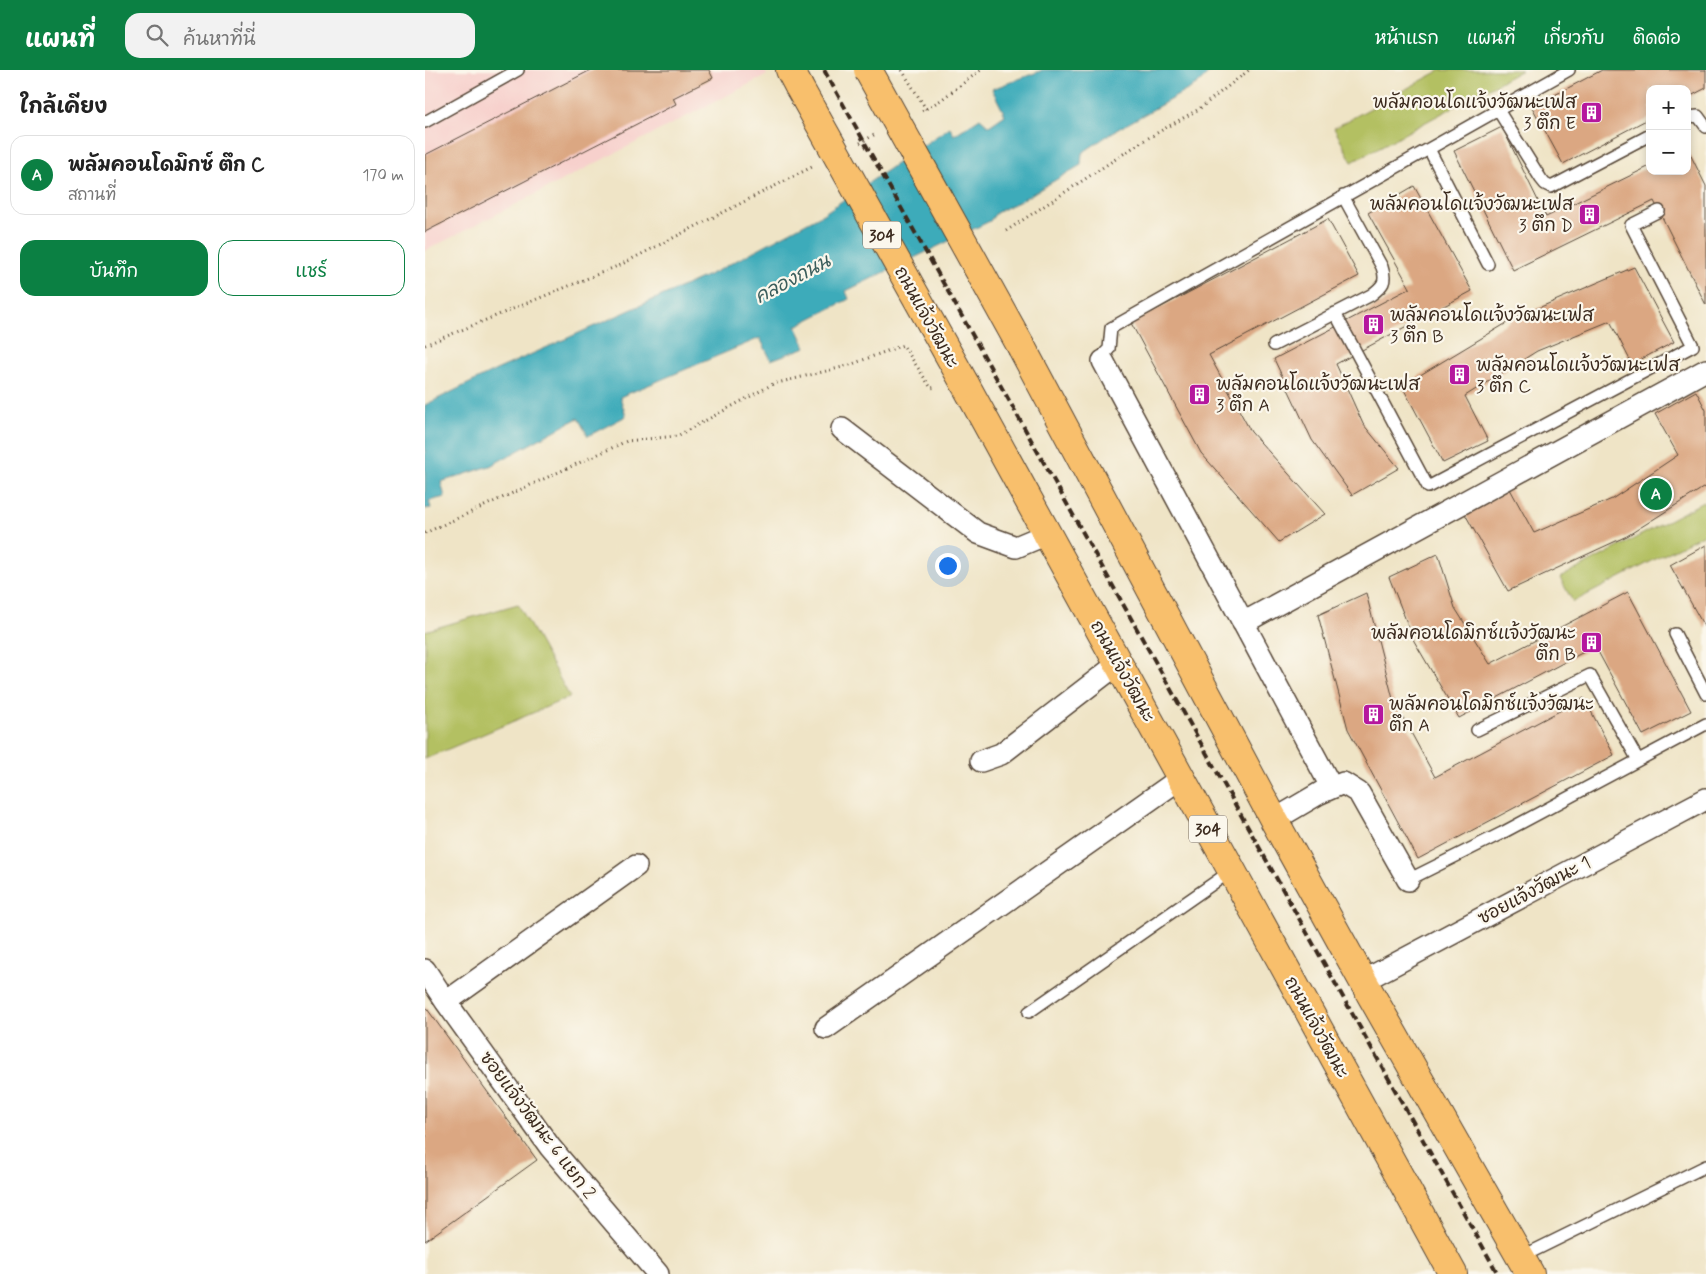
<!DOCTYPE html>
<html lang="th">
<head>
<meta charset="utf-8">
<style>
  :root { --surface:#fff; --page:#f2f2f2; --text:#222; --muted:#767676; --line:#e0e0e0; --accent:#0b8043 }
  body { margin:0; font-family:Mynerve,"Playpen Sans Thai",sans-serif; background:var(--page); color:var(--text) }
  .controls { position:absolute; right:15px; top:15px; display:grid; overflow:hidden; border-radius:10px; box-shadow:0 2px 8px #0003 }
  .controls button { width:45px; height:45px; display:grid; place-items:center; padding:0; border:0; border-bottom:1px solid var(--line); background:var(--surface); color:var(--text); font:25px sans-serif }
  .you { position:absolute; left:522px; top:495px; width:18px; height:18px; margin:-12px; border:4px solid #fff; border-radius:50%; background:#1a73e8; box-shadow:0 0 0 8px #1a73e833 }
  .badge { display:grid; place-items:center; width:32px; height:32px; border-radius:50%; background:var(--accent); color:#fff; font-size:16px; font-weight:700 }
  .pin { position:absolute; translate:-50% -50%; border:2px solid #fff; box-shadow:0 1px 5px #0006 }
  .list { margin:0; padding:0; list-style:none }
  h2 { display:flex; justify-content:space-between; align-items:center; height:65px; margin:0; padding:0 20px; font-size:21px }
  h2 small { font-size:16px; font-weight:400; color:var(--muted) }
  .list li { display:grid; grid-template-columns:32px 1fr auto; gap:15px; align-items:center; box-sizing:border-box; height:80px; margin:0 10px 10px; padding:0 10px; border:1px solid var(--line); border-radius:15px }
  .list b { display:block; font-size:19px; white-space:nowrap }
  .list p { margin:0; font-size:16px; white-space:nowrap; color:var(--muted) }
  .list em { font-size:16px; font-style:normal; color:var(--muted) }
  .actions { display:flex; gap:10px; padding:15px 20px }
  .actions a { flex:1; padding:11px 0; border:1px solid var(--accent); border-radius:15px; text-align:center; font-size:18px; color:var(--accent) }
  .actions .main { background:var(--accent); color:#fff }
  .icon { flex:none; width:28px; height:28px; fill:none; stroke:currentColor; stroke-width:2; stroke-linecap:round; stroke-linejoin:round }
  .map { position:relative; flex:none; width:1281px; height:1204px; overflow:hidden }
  header { display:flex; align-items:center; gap:30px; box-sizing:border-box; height:70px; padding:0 25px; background:var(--accent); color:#fff }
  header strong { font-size:24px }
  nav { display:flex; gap:28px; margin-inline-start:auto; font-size:18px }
  .search { width:350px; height:45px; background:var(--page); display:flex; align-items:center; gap:12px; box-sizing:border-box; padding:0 18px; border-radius:15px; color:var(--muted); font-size:19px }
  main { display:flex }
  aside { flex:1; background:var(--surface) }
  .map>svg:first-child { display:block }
  .built { fill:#f7d0cc }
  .green { fill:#b3c062; stroke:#777540 }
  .water { fill:#3cabba; stroke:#3c6a6c }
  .building { fill:#dba782 }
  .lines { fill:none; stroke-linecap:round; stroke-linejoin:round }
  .service-casing { stroke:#564637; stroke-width:14 }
  .minor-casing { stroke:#564637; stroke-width:24 }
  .primary-casing { stroke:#564637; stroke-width:30 }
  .path { stroke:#564637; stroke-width:3; stroke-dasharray:1 4; stroke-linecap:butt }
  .service { stroke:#fff; stroke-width:11 }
  .minor { stroke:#fff; stroke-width:21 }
  .primary { stroke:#f8bf6c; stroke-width:28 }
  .rail { stroke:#3b2a1e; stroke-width:4; stroke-dasharray:8 4; stroke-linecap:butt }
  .primary-bridge-casing { stroke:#564637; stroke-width:30; stroke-linecap:butt }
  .primary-bridge { stroke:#f8bf6c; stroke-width:28 }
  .labels { text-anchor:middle; stroke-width:4.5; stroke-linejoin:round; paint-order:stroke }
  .shield { fill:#fbf7ec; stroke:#75685c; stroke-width:1 }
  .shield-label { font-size:16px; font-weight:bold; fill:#3b2a1e }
  .poi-label { font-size:18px; fill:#3b2a1e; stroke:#fbf7ec; text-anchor:start }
  .street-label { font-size:18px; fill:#3b2a1e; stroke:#fbf7ec }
  .water-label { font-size:19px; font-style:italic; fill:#3b5e5c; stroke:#fbf7ec }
</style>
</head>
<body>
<header>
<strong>แผนที่</strong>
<div class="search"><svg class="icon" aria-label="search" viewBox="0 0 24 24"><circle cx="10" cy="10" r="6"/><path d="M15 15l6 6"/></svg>ค้นหาที่นี่</div>
<nav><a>หน้าแรก</a><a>แผนที่</a><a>เกี่ยวกับ</a><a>ติดต่อ</a></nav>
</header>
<main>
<aside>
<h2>ใกล้เคียง<small></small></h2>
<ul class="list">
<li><span class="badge">A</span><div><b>พลัมคอนโดมิกซ์ ตึก C</b><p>สถานที่</p></div><em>170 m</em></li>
</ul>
<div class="actions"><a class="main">บันทึก</a><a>แชร์</a></div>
</aside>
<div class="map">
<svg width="1281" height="1204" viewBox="0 0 1281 1204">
  <rect width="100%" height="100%" fill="#fbf7ec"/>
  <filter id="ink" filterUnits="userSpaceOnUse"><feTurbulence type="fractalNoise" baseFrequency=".02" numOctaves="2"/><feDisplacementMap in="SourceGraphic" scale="10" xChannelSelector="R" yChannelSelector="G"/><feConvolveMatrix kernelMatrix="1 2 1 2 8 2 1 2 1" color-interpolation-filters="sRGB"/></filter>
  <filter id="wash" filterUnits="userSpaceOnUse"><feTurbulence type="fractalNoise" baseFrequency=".0096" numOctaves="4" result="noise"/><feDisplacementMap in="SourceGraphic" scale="20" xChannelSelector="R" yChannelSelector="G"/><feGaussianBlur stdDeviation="1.12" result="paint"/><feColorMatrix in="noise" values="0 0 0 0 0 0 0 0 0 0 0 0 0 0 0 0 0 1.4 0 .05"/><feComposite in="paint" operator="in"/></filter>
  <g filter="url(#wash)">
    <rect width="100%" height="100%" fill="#efe4c6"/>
    <!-- built -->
    <path class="built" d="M0,0H339L342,5L0,181Z"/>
    <!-- green -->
    <path class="green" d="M1016,0H1097L927,92L909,58Z
      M1278,432L1281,437V463L1148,532L1135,508Z
      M93,534L145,627L0,689V561Z"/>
    <!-- water -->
    <path class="water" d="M618,0H787L773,14L688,62L657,83L656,95L595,131L571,143L565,151L421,221L424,229L371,256L381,277L346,290L335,268L195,327L201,346L163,366L153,348L65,396L16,412L20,427L4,431L6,438L0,439V335L69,301L290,202L398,144L525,57L529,65L555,48L564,56L580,45L567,19Z"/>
    <g id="blocks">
      <!-- building -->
      <path class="building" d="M166,0H284L288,8L248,28L251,34L0,162V85Z
        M1177,0H1281V18L1262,28V19H1225V48L1138,94L1107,37Z
        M1077,57L1121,147L1225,96V101H1262V78L1281,116V235L1229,131L1088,200L1029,81Z
        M989,116L1047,221L911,294L938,354L974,398L927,425L887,370L849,289L985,218L943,143Z
        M903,149L934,206L784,285L826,362L900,444L854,472L776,383L706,253Z
        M1209,197L1249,272L1207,294L1185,251L1112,281L1040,326L1063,371L1018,393L977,316L1090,248Z
        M1271,321L1281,340V416L1202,466L1083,521L1040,444L1085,419L1109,463L1187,429L1253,385L1230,344Z
        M1281,475V560L1245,495Z
        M1013,484L1030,538L1065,594L1203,522L1266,641L1218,665L1170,576L1034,648L989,571L964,507Z
        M941,523L968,629L1010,707L1159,628L1189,685L993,789L923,659L893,545Z
        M0,936L112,1090L0,1171V1067L2,1066L0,1064Z"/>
    </g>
  </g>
  <g filter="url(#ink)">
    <use href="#blocks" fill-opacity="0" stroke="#564637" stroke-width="1"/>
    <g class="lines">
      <defs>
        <path id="service" d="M1073,40L1116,109L1120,114L1126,117L1225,65
          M1262,47L1273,46L1281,57
          M0,52L93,0
          M1004,79L1063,194
          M910,243L1003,417L1268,276L1206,155L1234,141
          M849,275L946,225C958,216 962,212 957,197L918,126
          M678,291L680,283L684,279L686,258L1144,0
          M1250,564L1281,624
          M1052,660L1165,605L1213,690
          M983,810L1077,763L1281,654
          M604,942L806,801
          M1096,1187L1281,1096"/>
        <path id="minor" d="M678,291L902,709L903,714L900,720L849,750
          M417,359L553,463L591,477L622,464
          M818,553L1281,300
          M556,691L576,684L694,593
          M893,724L918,713L934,723L983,810
          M0,900L21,932L125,1077L233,1204
          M938,911L1281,729
          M21,932L211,796
          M401,958L756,708"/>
        <path id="primary" d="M365,0L374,17
          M597,278L849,750L938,911L1105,1204
          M540,314L1028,1204"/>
      </defs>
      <!-- service casing -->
      <use href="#service" class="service-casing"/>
      <!-- minor casing -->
      <use href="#minor" class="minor-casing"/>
      <!-- primary casing -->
      <use href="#primary" class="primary-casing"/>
      <!-- path -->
      <path class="path" d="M477,0L501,39
        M497,41L516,30L556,0
        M435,73L449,65
        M581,161L718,71L774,39L824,0
        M0,275L195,195L387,97
        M0,463L202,371L252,366L348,314L422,296L478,275L506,318L512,317"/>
      <!-- service -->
      <use href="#service" class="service"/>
      <!-- minor -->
      <use href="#minor" class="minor"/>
      <!-- primary -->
      <use href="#primary" class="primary"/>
      <!-- rail -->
      <path class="rail" d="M399,0L1073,1204"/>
      <defs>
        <path id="primary-bridge" d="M443,0L597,278
          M374,17L540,314"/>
      </defs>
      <!-- primary-bridge casing -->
      <use href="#primary-bridge" class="primary-bridge-casing"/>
      <!-- primary-bridge -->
      <use href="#primary-bridge" class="primary-bridge"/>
    </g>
  </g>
  <!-- icons -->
  <defs>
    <symbol id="building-square" viewBox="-11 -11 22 22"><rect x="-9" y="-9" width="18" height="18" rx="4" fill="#b5179e" stroke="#fbf7ec"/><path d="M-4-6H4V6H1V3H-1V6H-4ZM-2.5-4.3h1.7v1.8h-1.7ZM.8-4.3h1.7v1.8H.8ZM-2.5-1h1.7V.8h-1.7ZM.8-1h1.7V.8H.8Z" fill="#fff"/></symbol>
  </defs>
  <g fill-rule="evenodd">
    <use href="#building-square" x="1154" y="30" width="25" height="25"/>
    <use href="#building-square" x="1152" y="132" width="25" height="25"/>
    <use href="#building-square" x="936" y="242" width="25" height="25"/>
    <use href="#building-square" x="1022" y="292" width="25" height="25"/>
    <use href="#building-square" x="762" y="312" width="25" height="25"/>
    <use href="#building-square" x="1154" y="560" width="25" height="25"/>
    <use href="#building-square" x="936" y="632" width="25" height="25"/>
  </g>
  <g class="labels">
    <!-- shield labels -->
    <g class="shield">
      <rect x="438" y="151.5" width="38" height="27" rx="4"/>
      <rect x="764" y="745.5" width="38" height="27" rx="4"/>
    </g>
    <g class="shield-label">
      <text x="457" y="171">304</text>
      <text x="783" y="765">304</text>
    </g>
    <!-- poi labels -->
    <g class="poi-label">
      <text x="1151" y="38" text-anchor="end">พลัมคอนโดแจ้งวัฒนะเฟส<tspan x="1151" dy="21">3 ตึก E</tspan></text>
      <text x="1148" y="140" text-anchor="end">พลัมคอนโดแจ้งวัฒนะเฟส<tspan x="1148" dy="21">3 ตึก D</tspan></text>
      <text x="965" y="251">พลัมคอนโดแจ้งวัฒนะเฟส<tspan x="965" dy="21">3 ตึก B</tspan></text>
      <text x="1051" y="301">พลัมคอนโดแจ้งวัฒนะเฟส<tspan x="1051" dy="21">3 ตึก C</tspan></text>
      <text x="791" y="320">พลัมคอนโดแจ้งวัฒนะเฟส<tspan x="791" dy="21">3 ตึก A</tspan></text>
      <text x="1151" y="569" text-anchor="end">พลัมคอนโดมิกซ์แจ้งวัฒนะ<tspan x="1151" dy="21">ตึก B</tspan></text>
      <text x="964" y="640">พลัมคอนโดมิกซ์แจ้งวัฒนะ<tspan x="964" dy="21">ตึก A</tspan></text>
    </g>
    <!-- street labels -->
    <g class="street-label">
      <text transform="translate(502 247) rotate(61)" y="6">ถนนแจ้งวัฒนะ</text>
      <text transform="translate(698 601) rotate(61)" y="6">ถนนแจ้งวัฒนะ</text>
      <text transform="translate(1109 820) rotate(-28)" y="6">ซอยแจ้งวัฒนะ 1</text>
      <text transform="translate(892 957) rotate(61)" y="6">ถนนแจ้งวัฒนะ</text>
      <text transform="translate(113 1055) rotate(53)" y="6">ซอยแจ้งวัฒนะ 6 แยก 2</text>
    </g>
    <!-- water labels -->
    <g class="water-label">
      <text transform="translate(367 208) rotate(-28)" y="7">คลองถนน</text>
    </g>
  </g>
</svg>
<div class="controls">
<button>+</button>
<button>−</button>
</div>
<div class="you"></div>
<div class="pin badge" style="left:1231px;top:424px">A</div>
</div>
</main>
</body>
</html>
